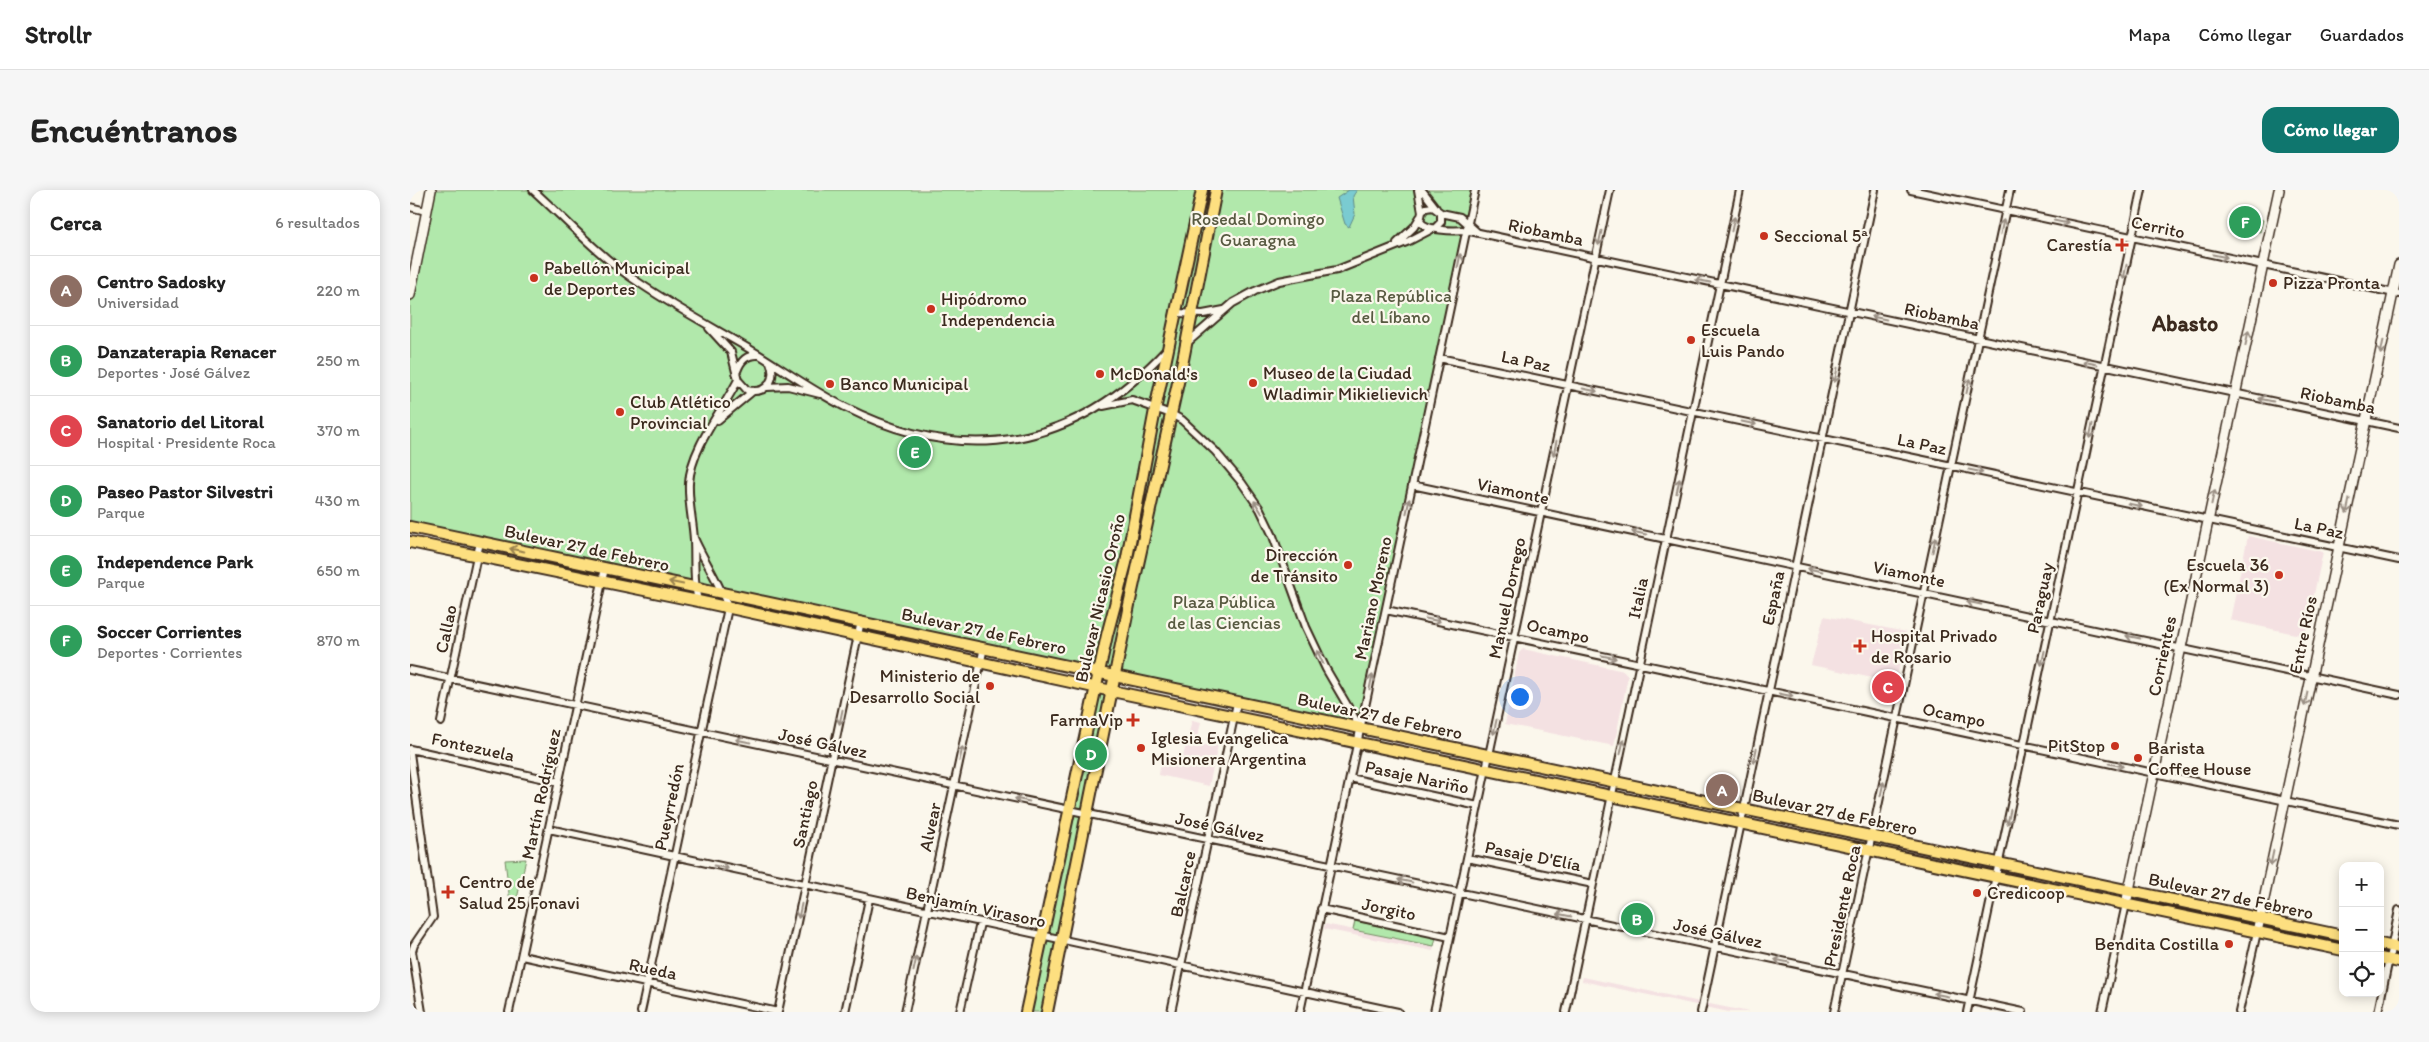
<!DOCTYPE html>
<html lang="es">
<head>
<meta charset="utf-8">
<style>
  :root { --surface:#fff; --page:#f6f6f6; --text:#222; --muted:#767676; --line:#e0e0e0; --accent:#0f766e }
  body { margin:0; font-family:Itim,sans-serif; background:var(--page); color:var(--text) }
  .controls { position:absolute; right:15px; bottom:15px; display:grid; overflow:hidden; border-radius:10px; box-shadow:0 2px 12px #0003 }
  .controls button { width:45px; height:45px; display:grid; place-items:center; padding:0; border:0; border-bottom:1px solid var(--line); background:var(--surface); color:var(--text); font:25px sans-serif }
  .you { position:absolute; left:1109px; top:506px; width:18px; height:18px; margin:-12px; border:4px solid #fff; border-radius:50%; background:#1a73e8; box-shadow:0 0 0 8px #1a73e833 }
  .badge { display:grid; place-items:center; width:32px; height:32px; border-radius:50%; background:var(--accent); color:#fff; font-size:16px; font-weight:700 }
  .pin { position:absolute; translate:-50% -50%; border:2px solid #fff; box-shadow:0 1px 5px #0006 }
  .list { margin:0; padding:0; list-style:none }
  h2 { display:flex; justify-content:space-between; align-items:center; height:65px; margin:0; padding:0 20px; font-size:21px }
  h2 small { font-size:16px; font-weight:400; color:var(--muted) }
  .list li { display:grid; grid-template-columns:32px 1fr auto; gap:15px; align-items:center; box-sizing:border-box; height:70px; padding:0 20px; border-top:1px solid var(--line) }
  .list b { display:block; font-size:19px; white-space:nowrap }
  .list p { margin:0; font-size:16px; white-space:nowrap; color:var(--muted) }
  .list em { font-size:16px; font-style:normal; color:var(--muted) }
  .icon { flex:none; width:28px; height:28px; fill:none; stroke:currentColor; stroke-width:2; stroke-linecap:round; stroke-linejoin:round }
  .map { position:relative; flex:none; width:1989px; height:822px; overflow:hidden; border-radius:15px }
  header { display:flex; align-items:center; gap:30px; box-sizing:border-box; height:70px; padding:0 25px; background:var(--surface); border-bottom:1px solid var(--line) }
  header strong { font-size:24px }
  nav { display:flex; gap:28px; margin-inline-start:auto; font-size:18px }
  .intro { display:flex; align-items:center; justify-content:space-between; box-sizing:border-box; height:120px; padding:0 30px }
  h1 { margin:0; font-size:35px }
  .button { padding:12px 22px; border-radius:15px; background:var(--accent); color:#fff; font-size:18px; font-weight:700 }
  main { display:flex; gap:30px; padding:0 30px }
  aside { flex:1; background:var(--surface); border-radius:15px; box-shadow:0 2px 12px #0003 }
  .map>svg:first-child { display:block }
  .built { fill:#f4e1e2 }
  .green { fill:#b1e8ab; stroke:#768964 }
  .water { fill:#7acbd1; stroke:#618b89 }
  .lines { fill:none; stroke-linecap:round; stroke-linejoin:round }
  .minor-casing { stroke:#3b2a1e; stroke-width:10 }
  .secondary-casing { stroke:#3b2a1e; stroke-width:12 }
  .primary-casing { stroke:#3b2a1e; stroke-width:14 }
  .minor { stroke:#fbf7ec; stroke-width:6 }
  .secondary { stroke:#fbf7ec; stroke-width:9 }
  .primary { stroke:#fddf80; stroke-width:10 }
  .oneway { stroke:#9b9085 }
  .oneway2 { stroke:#9c844f }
  .poi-dot { fill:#c8321e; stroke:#fbf7ec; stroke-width:2 }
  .labels { text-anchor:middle; stroke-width:4.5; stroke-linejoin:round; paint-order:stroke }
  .park-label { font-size:18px; fill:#585a41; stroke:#fbf7ec }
  .street-label { font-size:18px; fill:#3b2a1e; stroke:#fbf7ec }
  .poi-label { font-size:18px; fill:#3b2a1e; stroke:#fbf7ec; text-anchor:start }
  .district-label { font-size:22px; font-weight:bold; fill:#3b2a1e; stroke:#fbf7ec }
</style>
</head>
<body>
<header>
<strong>Strollr</strong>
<nav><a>Mapa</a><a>Cómo llegar</a><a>Guardados</a></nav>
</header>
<div class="intro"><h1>Encuéntranos</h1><a class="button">Cómo llegar</a></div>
<main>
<aside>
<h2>Cerca<small>6 resultados</small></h2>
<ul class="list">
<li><span class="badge" style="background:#8d6e63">A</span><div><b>Centro Sadosky</b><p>Universidad</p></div><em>220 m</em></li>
<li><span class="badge" style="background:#2e9e5b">B</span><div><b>Danzaterapia Renacer</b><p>Deportes · José Gálvez</p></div><em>250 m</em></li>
<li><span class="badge" style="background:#e0444e">C</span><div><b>Sanatorio del Litoral</b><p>Hospital · Presidente Roca</p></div><em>370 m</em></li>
<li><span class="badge" style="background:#2e9e5b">D</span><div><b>Paseo Pastor Silvestri</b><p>Parque</p></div><em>430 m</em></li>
<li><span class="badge" style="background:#2e9e5b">E</span><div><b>Independence Park</b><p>Parque</p></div><em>650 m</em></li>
<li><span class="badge" style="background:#2e9e5b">F</span><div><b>Soccer Corrientes</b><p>Deportes · Corrientes</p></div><em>870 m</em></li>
</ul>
</aside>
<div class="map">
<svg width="1989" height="822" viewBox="0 0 1989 822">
  <rect width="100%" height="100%" fill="#fbf7ec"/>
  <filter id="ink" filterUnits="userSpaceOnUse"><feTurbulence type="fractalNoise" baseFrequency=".02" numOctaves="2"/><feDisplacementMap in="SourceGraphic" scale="10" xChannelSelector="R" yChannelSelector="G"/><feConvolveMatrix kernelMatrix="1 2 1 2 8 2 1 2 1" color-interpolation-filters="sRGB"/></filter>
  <g filter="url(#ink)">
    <!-- built -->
    <path class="built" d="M1838,346L1913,362L1895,446L1820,430Z
      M1414,426L1496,442L1486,493L1401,475Z
      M1113,459L1214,481L1218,486L1204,556L1095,534L1109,463Z
      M782,530L791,532L786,555H808L799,596L749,585L750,577H753L755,571H772Z
      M915,734L1024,756L1023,761L914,739Z
      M1173,787L1285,811L1339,822H1319L1172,791Z"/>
    <!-- green -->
    <path class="green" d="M21,0H1065L951,539L0,337V105Z
      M1820,23L1853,30L1850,42L1818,35Z
      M687,497L702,501L637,822H616Z
      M116,669L106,713L100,712L95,670Z
      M945,731L1026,747L1024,756L943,740Z"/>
    <!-- water -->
    <path class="water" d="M939,0H947L943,6L945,24L939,37L935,34L927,8Z"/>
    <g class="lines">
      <defs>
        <path id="minor" d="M123,0C155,29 186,63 222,88C262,116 306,139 348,164C377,182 405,202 435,217C556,278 665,258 757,159
          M1008,0L1012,22
          M1012,0L1026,18
          M1501,0L1989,104
          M0,17L16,21
          M1031,23L1050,27L1068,43
          M1025,38L1031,32V23L1023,17L1016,18L1012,22L1010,31C1015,41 1044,41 1055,40L1989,238
          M987,53L1004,37L1010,27
          M766,123L793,124L814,120
          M299,138L321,162L328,190L337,200C357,205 367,189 360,172
          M777,153L823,113L845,101L869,91L927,80L999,51L1022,39
          M1029,168L1989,370
          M327,181C331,170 337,164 349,165
          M357,197L378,196L410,204
          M693,216L722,210L761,224L772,230L805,261L832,293L850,319L863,346L896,437L916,479L951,539
          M308,230L343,201
          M1002,295L1989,505
          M288,411C283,391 285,370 284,350C283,331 278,312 279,293C281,258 312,221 328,190
          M976,420L1989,635
          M0,480L1613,822
          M31,532L70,352
          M0,559L149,592
          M0,563L23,727L4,755L2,761L12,822
          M940,588L1068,616
          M139,639L988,822
          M1057,668L1183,694
          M911,719L1040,747
          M112,766L368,822
          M99,822L195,378
          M231,822L318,418C310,393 294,371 284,348
          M368,822L451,431
          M435,822L459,709
          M495,822L574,457
          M550,822L570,733
          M761,822L827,513
          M890,822L1065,0
          M1024,822L1200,0
          M1156,822L1330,0
          M1291,822L1465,0
          M1424,822L1600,0
          M1557,822L1732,0
          M1692,822L1716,714
          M1829,822L1847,742
          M1968,822L1989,720"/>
        <path id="secondary" d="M0,105L21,0
          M1716,714L1869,0
          M1847,742L1989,75"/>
        <path id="primary" d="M0,337L1933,746
          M0,352L288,411L702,501L1933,760
          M1970,754L1989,758
          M1970,768L1989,772
          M616,822L697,445L716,373L745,220L792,0
          M637,822L719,415L773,170L806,0"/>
      </defs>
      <!-- minor casing -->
      <use href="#minor" class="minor-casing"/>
      <!-- secondary casing -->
      <use href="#secondary" class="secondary-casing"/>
      <!-- primary casing -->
      <use href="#primary" class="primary-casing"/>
      <!-- minor -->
      <use href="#minor" class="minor"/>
      <!-- secondary -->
      <use href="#secondary" class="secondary"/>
      <!-- primary -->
      <use href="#primary" class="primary"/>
    </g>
    <!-- one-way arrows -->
    <defs><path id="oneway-shaft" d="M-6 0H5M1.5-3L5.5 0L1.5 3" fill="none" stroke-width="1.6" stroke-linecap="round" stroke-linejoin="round" transform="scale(1.25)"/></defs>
    <g class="oneway">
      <use href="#oneway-shaft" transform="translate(1651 32) rotate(12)"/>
      <use href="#oneway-shaft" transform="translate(1323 34) rotate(-78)"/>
      <use href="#oneway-shaft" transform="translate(1592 37) rotate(-78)"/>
      <use href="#oneway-shaft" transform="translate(1190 48) rotate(102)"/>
      <use href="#oneway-shaft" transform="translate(1810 66) rotate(12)"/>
      <use href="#oneway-shaft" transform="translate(1049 71) rotate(-79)"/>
      <use href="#oneway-shaft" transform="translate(1715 82) rotate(102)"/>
      <use href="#oneway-shaft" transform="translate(1293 91) rotate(-168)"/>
      <use href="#oneway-shaft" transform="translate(1469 128) rotate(-168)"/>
      <use href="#oneway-shaft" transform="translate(1837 148) rotate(-78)"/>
      <use href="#oneway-shaft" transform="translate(1972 157) rotate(102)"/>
      <use href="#oneway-shaft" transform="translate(1680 173) rotate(-168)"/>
      <use href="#oneway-shaft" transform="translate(1426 185) rotate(102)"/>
      <use href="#oneway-shaft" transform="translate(1558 196) rotate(-78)"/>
      <use href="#oneway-shaft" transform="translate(1180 200) rotate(12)"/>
      <use href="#oneway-shaft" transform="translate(1856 210) rotate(-168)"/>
      <use href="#oneway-shaft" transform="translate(1339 233) rotate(12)"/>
      <use href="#oneway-shaft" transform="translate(1681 241) rotate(102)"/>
      <use href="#oneway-shaft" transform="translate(1145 258) rotate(102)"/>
      <use href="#oneway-shaft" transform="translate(1566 281) rotate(12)"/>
      <use href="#oneway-shaft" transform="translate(1268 296) rotate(-78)"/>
      <use href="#oneway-shaft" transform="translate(1803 307) rotate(-78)"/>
      <use href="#oneway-shaft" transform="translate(1725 315) rotate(12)"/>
      <use href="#oneway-shaft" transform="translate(998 316) rotate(-78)"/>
      <use href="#oneway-shaft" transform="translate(1938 316) rotate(102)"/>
      <use href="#oneway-shaft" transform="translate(848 317) rotate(-122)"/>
      <use href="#oneway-shaft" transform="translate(1229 343) rotate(-168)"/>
      <use href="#oneway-shaft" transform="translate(1524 355) rotate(-78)"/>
      <use href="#oneway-shaft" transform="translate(1405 380) rotate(-168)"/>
      <use href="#oneway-shaft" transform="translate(1564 413) rotate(-168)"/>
      <use href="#oneway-shaft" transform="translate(1023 430) rotate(12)"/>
      <use href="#oneway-shaft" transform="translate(1723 447) rotate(-168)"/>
      <use href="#oneway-shaft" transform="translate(910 467) rotate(-115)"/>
      <use href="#oneway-shaft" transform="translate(1199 467) rotate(12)"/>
      <use href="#oneway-shaft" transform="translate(1633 468) rotate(102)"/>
      <use href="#oneway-shaft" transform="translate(961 492) rotate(-78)"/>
      <use href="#oneway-shaft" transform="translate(1376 505) rotate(12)"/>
      <use href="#oneway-shaft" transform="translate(1896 509) rotate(102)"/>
      <use href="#oneway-shaft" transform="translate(431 527) rotate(102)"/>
      <use href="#oneway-shaft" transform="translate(1085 537) rotate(102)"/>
      <use href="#oneway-shaft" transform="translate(333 551) rotate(-168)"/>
      <use href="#oneway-shaft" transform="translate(1212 557) rotate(-78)"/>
      <use href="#oneway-shaft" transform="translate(551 564) rotate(-78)"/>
      <use href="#oneway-shaft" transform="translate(1345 566) rotate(102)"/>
      <use href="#oneway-shaft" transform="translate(1706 575) rotate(12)"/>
      <use href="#oneway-shaft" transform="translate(1472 599) rotate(-78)"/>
      <use href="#oneway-shaft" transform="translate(612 610) rotate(-168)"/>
      <use href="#oneway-shaft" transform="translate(1599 627) rotate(102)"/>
      <use href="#oneway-shaft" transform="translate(1862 668) rotate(102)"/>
      <use href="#oneway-shaft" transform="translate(311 677) rotate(12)"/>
      <use href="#oneway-shaft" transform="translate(995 691) rotate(-168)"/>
      <use href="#oneway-shaft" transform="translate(390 721) rotate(102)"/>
      <use href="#oneway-shaft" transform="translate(1154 725) rotate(-168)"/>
      <use href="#oneway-shaft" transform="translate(1372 771) rotate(-168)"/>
      <use href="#oneway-shaft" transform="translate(505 774) rotate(-78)"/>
      <use href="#oneway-shaft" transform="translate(1531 805) rotate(-168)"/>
    </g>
    <g class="oneway2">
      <use href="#oneway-shaft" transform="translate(107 360) rotate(-168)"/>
      <use href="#oneway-shaft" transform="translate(266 393) rotate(-168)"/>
    </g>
  </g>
  <!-- markers -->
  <g class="poi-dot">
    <circle cx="1354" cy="46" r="5"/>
    <path d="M1709.5 47.5h5v5h5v5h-5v5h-5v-5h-5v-5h5z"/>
    <circle cx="124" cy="88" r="5"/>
    <circle cx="1863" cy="93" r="5"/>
    <circle cx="521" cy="119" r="5"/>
    <circle cx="1281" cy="150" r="5"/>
    <circle cx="690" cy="184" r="5"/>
    <circle cx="843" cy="193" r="5"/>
    <circle cx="420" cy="194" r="5"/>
    <circle cx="210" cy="222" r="5"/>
    <circle cx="938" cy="375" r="5"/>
    <circle cx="1869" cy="385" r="5"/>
    <path d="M1447.5 448.5h5v5h5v5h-5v5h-5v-5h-5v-5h5z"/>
    <circle cx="580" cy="496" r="5"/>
    <path d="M720.5 522.5h5v5h5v5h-5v5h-5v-5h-5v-5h5z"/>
    <circle cx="1705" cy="556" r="5"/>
    <circle cx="731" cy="558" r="5"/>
    <circle cx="1728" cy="568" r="5"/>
    <path d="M35.5 694.5h5v5h5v5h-5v5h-5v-5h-5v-5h5z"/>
    <circle cx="1567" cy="703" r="5"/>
    <circle cx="1819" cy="754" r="5"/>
  </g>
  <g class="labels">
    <!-- park labels -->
    <g class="park-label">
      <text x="848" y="35">Rosedal Domingo<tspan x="848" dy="21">Guaragna</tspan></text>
      <text x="981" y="112">Plaza República<tspan x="981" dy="21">del Líbano</tspan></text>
      <text x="814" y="418">Plaza Pública<tspan x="814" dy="21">de las Ciencias</tspan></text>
    </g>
    <!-- street labels -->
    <g class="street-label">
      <text transform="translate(1748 37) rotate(12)" y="6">Cerrito</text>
      <text transform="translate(1136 42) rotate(12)" y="6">Riobamba</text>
      <text transform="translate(1532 126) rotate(12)" y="6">Riobamba</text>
      <text transform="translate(1116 171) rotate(12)" y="6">La Paz</text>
      <text transform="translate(1928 210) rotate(12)" y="6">Riobamba</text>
      <text transform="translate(1512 254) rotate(12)" y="6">La Paz</text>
      <text transform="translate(1103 301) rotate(12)" y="6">Viamonte</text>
      <text transform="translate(1909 338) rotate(12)" y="6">La Paz</text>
      <text transform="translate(177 358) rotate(12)" y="6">Bulevar 27 de Febrero</text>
      <text transform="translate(1499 384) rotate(12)" y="6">Viamonte</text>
      <text transform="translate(690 408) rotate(-77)" y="6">Bulevar Nicasio Oroño</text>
      <text transform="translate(963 408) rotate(-78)" y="6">Mariano Moreno</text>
      <text transform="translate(1097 408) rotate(-78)" y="6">Manuel Dorrego</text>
      <text transform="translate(1228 408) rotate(-78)" y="6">Italia</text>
      <text transform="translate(1363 408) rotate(-78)" y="6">España</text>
      <text transform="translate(1630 408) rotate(-78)" y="6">Paraguay</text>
      <text transform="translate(36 439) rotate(-78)" y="6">Callao</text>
      <text transform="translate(574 441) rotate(12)" y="6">Bulevar 27 de Febrero</text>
      <text transform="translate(1148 441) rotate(12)" y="6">Ocampo</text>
      <text transform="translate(1893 445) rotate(-78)" y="6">Entre Ríos</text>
      <text transform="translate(1752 466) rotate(-78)" y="6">Corrientes</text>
      <text transform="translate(1544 525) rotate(12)" y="6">Ocampo</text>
      <text transform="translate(970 526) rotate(12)" y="6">Bulevar 27 de Febrero</text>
      <text transform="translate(413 553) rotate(12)" y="6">José Gálvez</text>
      <text transform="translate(63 557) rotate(12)" y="6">Fontezuela</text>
      <text transform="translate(1007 587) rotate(12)" y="6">Pasaje Nariño</text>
      <text transform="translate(131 604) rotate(-78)" y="6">Martín Rodríguez</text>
      <text transform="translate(259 617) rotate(-78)" y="6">Pueyrredón</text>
      <text transform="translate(1425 622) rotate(12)" y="6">Bulevar 27 de Febrero</text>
      <text transform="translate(395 624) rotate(-78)" y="6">Santiago</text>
      <text transform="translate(520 637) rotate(-78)" y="6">Alvear</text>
      <text transform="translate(810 637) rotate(12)" y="6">José Gálvez</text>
      <text transform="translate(1123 666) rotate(11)" y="6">Pasaje D'Elía</text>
      <text transform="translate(773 694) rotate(-78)" y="6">Balcarce</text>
      <text transform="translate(1821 706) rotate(12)" y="6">Bulevar 27 de Febrero</text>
      <text transform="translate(1432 716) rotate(-78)" y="6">Presidente Roca</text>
      <text transform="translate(566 717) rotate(12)" y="6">Benjamín Virasoro</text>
      <text transform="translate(979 719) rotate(12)" y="6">Jorgito</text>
      <text transform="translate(1308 743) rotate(12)" y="6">José Gálvez</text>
      <text transform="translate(243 779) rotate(12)" y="6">Rueda</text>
    </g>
    <!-- poi labels -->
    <g class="poi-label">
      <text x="1364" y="52">Seccional 5ª</text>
      <text x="1702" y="61" text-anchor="end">Carestía</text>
      <text x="134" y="84">Pabellón Municipal<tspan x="134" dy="21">de Deportes</tspan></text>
      <text x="1873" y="99">Pizza Pronta</text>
      <text x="531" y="115">Hipódromo<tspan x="531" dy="21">Independencia</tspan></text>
      <text x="1291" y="146">Escuela<tspan x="1291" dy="21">Luis Pando</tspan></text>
      <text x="853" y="189">Museo de la Ciudad<tspan x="853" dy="21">Wladimir Mikielievich</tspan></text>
      <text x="700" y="190">McDonald's</text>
      <text x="430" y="200">Banco Municipal</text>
      <text x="220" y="218">Club Atlético<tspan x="220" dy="21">Provincial</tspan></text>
      <text x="928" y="371" text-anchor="end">Dirección<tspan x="928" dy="21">de Tránsito</tspan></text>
      <text x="1859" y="381" text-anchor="end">Escuela 36<tspan x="1859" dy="21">(Ex Normal 3)</tspan></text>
      <text x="1461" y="452">Hospital Privado<tspan x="1461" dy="21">de Rosario</tspan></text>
      <text x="570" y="492" text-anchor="end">Ministerio de<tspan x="570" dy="21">Desarrollo Social</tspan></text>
      <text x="713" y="536" text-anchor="end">FarmaVip</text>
      <text x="741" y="554">Iglesia Evangelica<tspan x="741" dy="21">Misionera Argentina</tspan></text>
      <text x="1695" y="562" text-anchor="end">PitStop</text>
      <text x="1738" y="564">Barista<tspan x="1738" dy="21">Coffee House</tspan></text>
      <text x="49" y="698">Centro de<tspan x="49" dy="21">Salud 25 Fonavi</tspan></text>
      <text x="1577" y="709">Credicoop</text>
      <text x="1809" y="760" text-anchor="end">Bendita Costilla</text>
    </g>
    <!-- district labels -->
    <g class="district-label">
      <text x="1775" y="141">Abasto</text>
    </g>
  </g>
</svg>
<div class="controls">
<button>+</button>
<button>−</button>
<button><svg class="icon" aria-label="locate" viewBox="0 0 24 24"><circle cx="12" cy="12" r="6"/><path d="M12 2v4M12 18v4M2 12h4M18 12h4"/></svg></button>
</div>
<div class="you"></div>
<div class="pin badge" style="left:1312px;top:600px;background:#8d6e63">A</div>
<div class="pin badge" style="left:1227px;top:729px;background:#2e9e5b">B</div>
<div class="pin badge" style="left:1478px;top:497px;background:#e0444e">C</div>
<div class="pin badge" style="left:681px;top:564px;background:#2e9e5b">D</div>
<div class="pin badge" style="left:505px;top:262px;background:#2e9e5b">E</div>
<div class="pin badge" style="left:1835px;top:32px;background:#2e9e5b">F</div>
</div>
</main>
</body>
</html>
